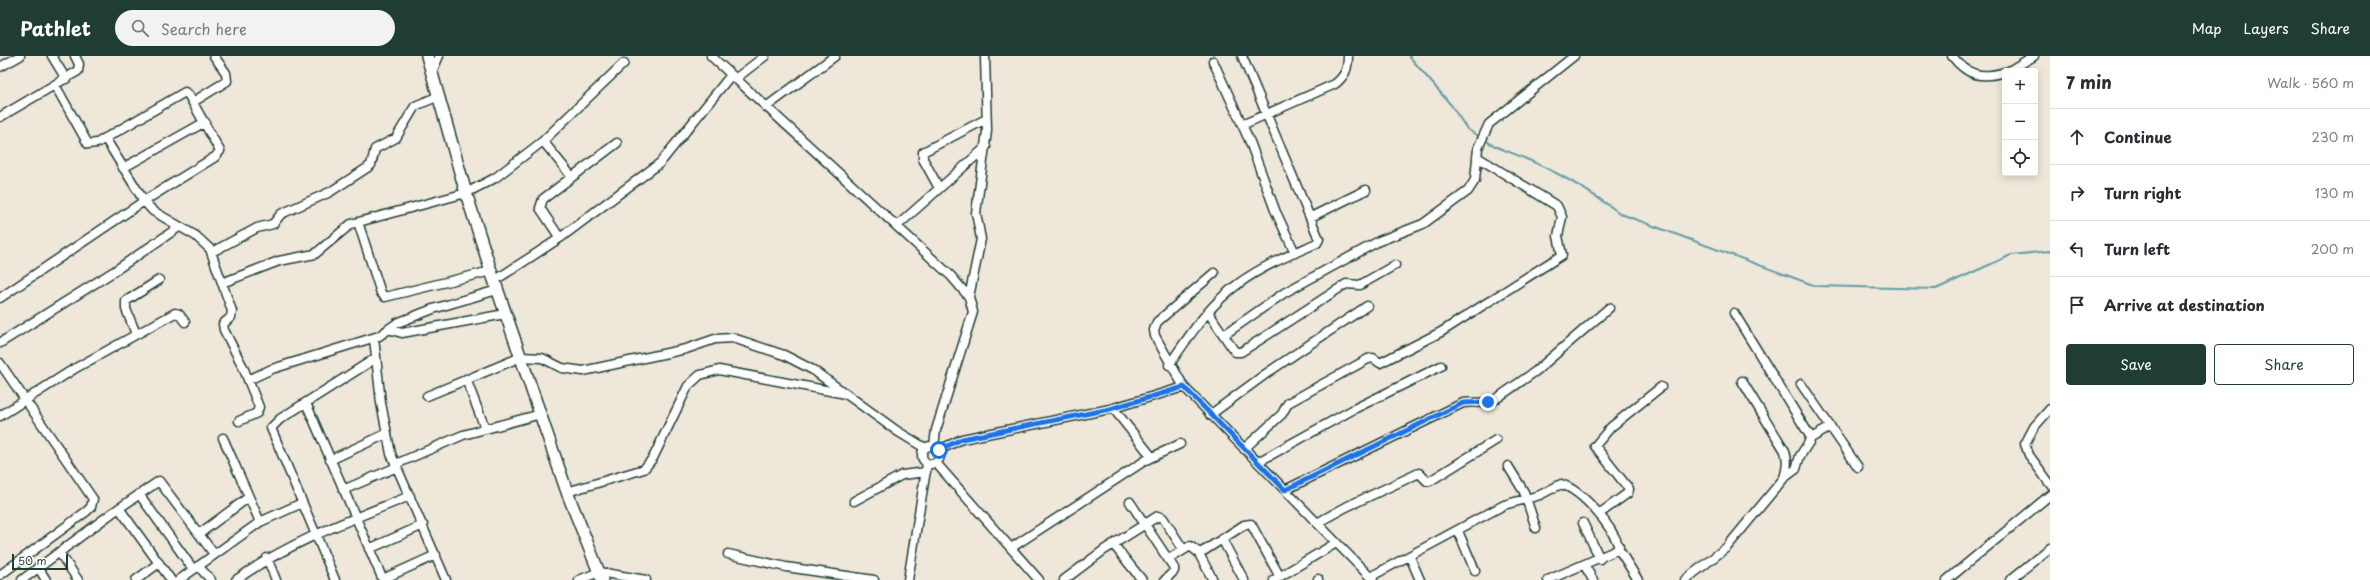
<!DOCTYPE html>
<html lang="en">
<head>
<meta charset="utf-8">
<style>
  :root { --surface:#fff; --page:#f2f2f3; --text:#2b2b33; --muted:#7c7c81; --line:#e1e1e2; --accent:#1f3d34 }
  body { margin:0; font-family:"Playpen Sans",sans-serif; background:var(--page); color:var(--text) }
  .controls { position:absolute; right:12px; top:12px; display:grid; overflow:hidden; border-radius:4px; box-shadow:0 2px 10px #0003 }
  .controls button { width:36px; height:36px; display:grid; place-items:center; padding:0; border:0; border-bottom:1px solid var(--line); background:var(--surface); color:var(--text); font:20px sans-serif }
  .scale { position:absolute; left:12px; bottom:10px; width:56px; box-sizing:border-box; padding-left:4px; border:2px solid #1f3d34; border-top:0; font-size:11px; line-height:14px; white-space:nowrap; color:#1f3d34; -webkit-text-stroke:3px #fff; paint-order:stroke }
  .stop { position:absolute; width:12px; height:12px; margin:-9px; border:3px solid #1a73e8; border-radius:50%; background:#fff }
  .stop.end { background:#1a73e8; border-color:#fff; box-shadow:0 1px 4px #0008 }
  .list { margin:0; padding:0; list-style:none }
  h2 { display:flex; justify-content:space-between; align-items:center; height:52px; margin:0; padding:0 16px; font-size:17px }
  h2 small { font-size:13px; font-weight:400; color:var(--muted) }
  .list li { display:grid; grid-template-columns:26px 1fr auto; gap:12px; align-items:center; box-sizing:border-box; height:56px; padding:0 16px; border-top:1px solid var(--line) }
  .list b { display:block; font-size:15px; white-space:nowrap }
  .list em { font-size:13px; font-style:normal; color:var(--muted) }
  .actions { display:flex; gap:8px; padding:12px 16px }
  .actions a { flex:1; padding:9px 0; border:1px solid var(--accent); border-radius:4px; text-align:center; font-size:14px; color:var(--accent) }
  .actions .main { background:var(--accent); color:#fff }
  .icon { flex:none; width:22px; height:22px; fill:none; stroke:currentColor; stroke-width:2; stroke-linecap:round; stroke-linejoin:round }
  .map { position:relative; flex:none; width:2050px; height:524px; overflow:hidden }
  header { display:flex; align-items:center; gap:24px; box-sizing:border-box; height:56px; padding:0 20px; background:var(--accent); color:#fff }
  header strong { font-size:19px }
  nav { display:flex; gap:22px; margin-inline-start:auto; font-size:14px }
  .search { width:280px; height:36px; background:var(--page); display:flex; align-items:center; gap:10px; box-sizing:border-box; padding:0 14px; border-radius:22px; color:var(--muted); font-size:15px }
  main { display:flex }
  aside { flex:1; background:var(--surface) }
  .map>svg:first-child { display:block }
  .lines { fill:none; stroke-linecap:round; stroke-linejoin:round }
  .stream { stroke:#639da6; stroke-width:2 }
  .minor-casing { stroke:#1f3d34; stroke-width:11 }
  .major-casing { stroke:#1f3d34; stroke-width:14 }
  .minor { stroke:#fff; stroke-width:8 }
  .major { stroke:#fff; stroke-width:11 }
  .route { stroke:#1a73e8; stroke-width:5 }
</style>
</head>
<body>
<header>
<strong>Pathlet</strong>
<div class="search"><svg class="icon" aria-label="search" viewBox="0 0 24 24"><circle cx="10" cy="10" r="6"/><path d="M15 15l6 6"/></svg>Search here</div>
<nav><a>Map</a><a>Layers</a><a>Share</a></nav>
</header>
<main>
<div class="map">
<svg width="2050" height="524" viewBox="0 0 2050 524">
  <rect width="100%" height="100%" fill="#efe8da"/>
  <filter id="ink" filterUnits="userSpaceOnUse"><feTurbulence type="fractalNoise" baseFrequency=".025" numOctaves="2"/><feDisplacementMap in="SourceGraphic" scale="8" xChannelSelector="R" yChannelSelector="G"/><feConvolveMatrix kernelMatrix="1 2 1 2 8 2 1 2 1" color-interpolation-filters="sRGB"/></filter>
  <g filter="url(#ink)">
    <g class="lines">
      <!-- stream -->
      <path class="stream" d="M1409,0L1451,49L1467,73L1481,82
        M1485,84C1497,93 1511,96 1524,102C1558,116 1591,136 1621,158L1816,230L1936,233L2011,199L2050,195"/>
      <defs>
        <path id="minor" d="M52,0L66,23
          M711,0L951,220L969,241L973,256L936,374L934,390
          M1952,0C1968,20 1981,23 2005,16
          M1213,5L1250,86L1275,154L1295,197
          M0,11L20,0
          M2009,15L2034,0
          M432,16L439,0
          M735,23L765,0
          M193,46L227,25L226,17L214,0
          M766,51L835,0
          M0,61L78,15L79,8L75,0
          M1242,69L1335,28C1345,20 1348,13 1348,0
          M105,82L144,145L153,155L196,180L210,193L232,255L231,261L223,268L224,274L243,311L259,351L257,357L239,365
          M543,85L572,121
          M123,112L205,66
          M939,132L923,103V96L986,63
          M1311,161L1366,134
          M358,166L381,237L385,241L491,215
          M897,170L986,91
          M560,182L660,107L731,19
          M212,196L257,172L273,168L281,158L330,136L367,112L371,109L375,93L396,82L415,50L439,40
          M1214,217L1157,266L1154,274L1155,280L1184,331L1373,524
          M494,225L560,182L540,152L543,143L617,87
          M222,227L279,205L315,198L351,168L466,137L495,122L543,85L624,7
          M969,241L981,183L976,157L987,75L985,0
          M0,242L144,145L215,101L220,95L188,38L185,36L97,87L88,88L55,29
          M1208,256L1235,296H1241L1346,228L1360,229L1395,209
          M1734,257L1810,380L1809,386L1800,400L1796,413L1784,422
          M388,273L402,277L505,258
          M136,278L126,253V245L159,224
          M1224,279L1284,237L1379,185L1423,168L1468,135L1475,124L1478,92L1489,68L1574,0
          M374,282L381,347L391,398L446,524
          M0,287L113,216L179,171
          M0,307L93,443L91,451L87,455L0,519
          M1169,309C1190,279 1209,249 1238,228C1262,210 1290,199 1317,187L1319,183L1242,0
          M466,323L485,372
          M248,324L272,313L379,280L397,267L433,253L497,234
          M1801,328L1858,411
          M427,340L521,301L542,302L562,312L583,315L686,293L715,283L733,282L784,299L813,314L897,375L925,392
          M306,347L383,524
          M1113,352L1152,401
          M2050,353L2034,371L2025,388L2029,399L2050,428
          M1210,359L1267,317L1367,250
          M0,360L74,313L175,257L179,258L185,266
          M223,382L260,466L302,447
          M1811,382L1831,371
          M922 399a9 9 0 1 1 18 0a9 9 0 1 1-18 0Z
          M1244,393L1282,358L1288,347L1368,303L1373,302L1380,307L1441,276L1562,199L1558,180L1562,161L1557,150L1477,101
          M939,394L962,383L1110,353L1184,331
          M330,404L386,378
          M1258,406L1354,353L1441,310
          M936,407L1039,524
          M396,408L463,379L541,358
          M1508,410L1524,436L1536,472
          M343,434L397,411
          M1285,434L1463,347C1473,345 1483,349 1493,345L1536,315L1609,252
          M567,436L644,413L653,402L688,330L700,319L719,314L846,338
          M139,438L193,513
          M854,445L902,419L926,416
          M1130,446L1174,512V515L1165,524
          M119,452L171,524
          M1599,458L1628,437L1629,433L1595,390L1611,371L1661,331
          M1317,467L1346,451L1419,417L1427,425H1430L1496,384
          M1583,467L1600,503
          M1458,475L1475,515
          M199,478L249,441
          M1222,483L1244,524
          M1113,488L1142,524
          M1011,492L1146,404L1180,388
          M1618,492L1638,524
          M369,493L423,469
          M59,496L78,524
          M1198,496L1213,524
          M728,498L786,511L874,524
          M1410,501L1420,524
          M267,502L276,524
          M1169,503L1190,490L1198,496H1202L1244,469L1251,468L1280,521
          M198,510L211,524
          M1585,510L1593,524
          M38,511L46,524
          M1370,521L1504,449L1540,439L1561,428C1583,435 1612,470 1619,491L1617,494L1548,524
          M383,523L436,499
          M1318,523V524
          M22,524L112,457L159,425L214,498
          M136,524L159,507
          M179,524L260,466
          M236,524C289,486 350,464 410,440
          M335,524L271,372L280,363L376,302
          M579,524L599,516L646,524
          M908,524L927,408
          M1064,524L1104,494L1158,460L1163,462L1183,493
          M1274,524L1336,487
          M1685,524L1727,491L1784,422C1787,412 1788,405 1785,395L1742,325
          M1947,524L2050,439
          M2010,524L2050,492"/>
        <path id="major" d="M427,0L466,137L491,215L567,436L602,524"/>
      </defs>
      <!-- minor casing -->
      <use href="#minor" class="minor-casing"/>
      <!-- major casing -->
      <use href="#major" class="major-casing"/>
      <!-- minor -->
      <use href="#minor" class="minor"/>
      <!-- major -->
      <use href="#major" class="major"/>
    </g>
  </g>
  <g class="lines" filter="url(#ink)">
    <!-- route -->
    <path class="route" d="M939,394L962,383L1110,353L1184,331L1285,434L1463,347L1488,346"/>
  </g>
</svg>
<div class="controls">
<button>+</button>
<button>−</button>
<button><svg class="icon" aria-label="locate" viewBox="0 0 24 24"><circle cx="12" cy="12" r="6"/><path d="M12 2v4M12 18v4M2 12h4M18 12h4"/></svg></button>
</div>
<div class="scale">50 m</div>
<div class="stop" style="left:939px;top:394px"></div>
<div class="stop end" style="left:1488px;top:346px"></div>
</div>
<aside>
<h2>7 min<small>Walk · 560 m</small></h2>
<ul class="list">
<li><svg class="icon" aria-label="ahead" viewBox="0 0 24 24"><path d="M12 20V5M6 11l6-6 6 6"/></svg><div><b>Continue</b></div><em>230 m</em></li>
<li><svg class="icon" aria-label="right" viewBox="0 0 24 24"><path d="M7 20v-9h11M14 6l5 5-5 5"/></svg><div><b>Turn right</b></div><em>130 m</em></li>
<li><svg class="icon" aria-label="left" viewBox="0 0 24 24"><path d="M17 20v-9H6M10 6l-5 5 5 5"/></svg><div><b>Turn left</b></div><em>200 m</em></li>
<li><svg class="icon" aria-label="arrive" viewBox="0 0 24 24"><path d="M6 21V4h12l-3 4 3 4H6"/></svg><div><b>Arrive at destination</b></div></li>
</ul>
<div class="actions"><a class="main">Save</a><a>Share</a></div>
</aside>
</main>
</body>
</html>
